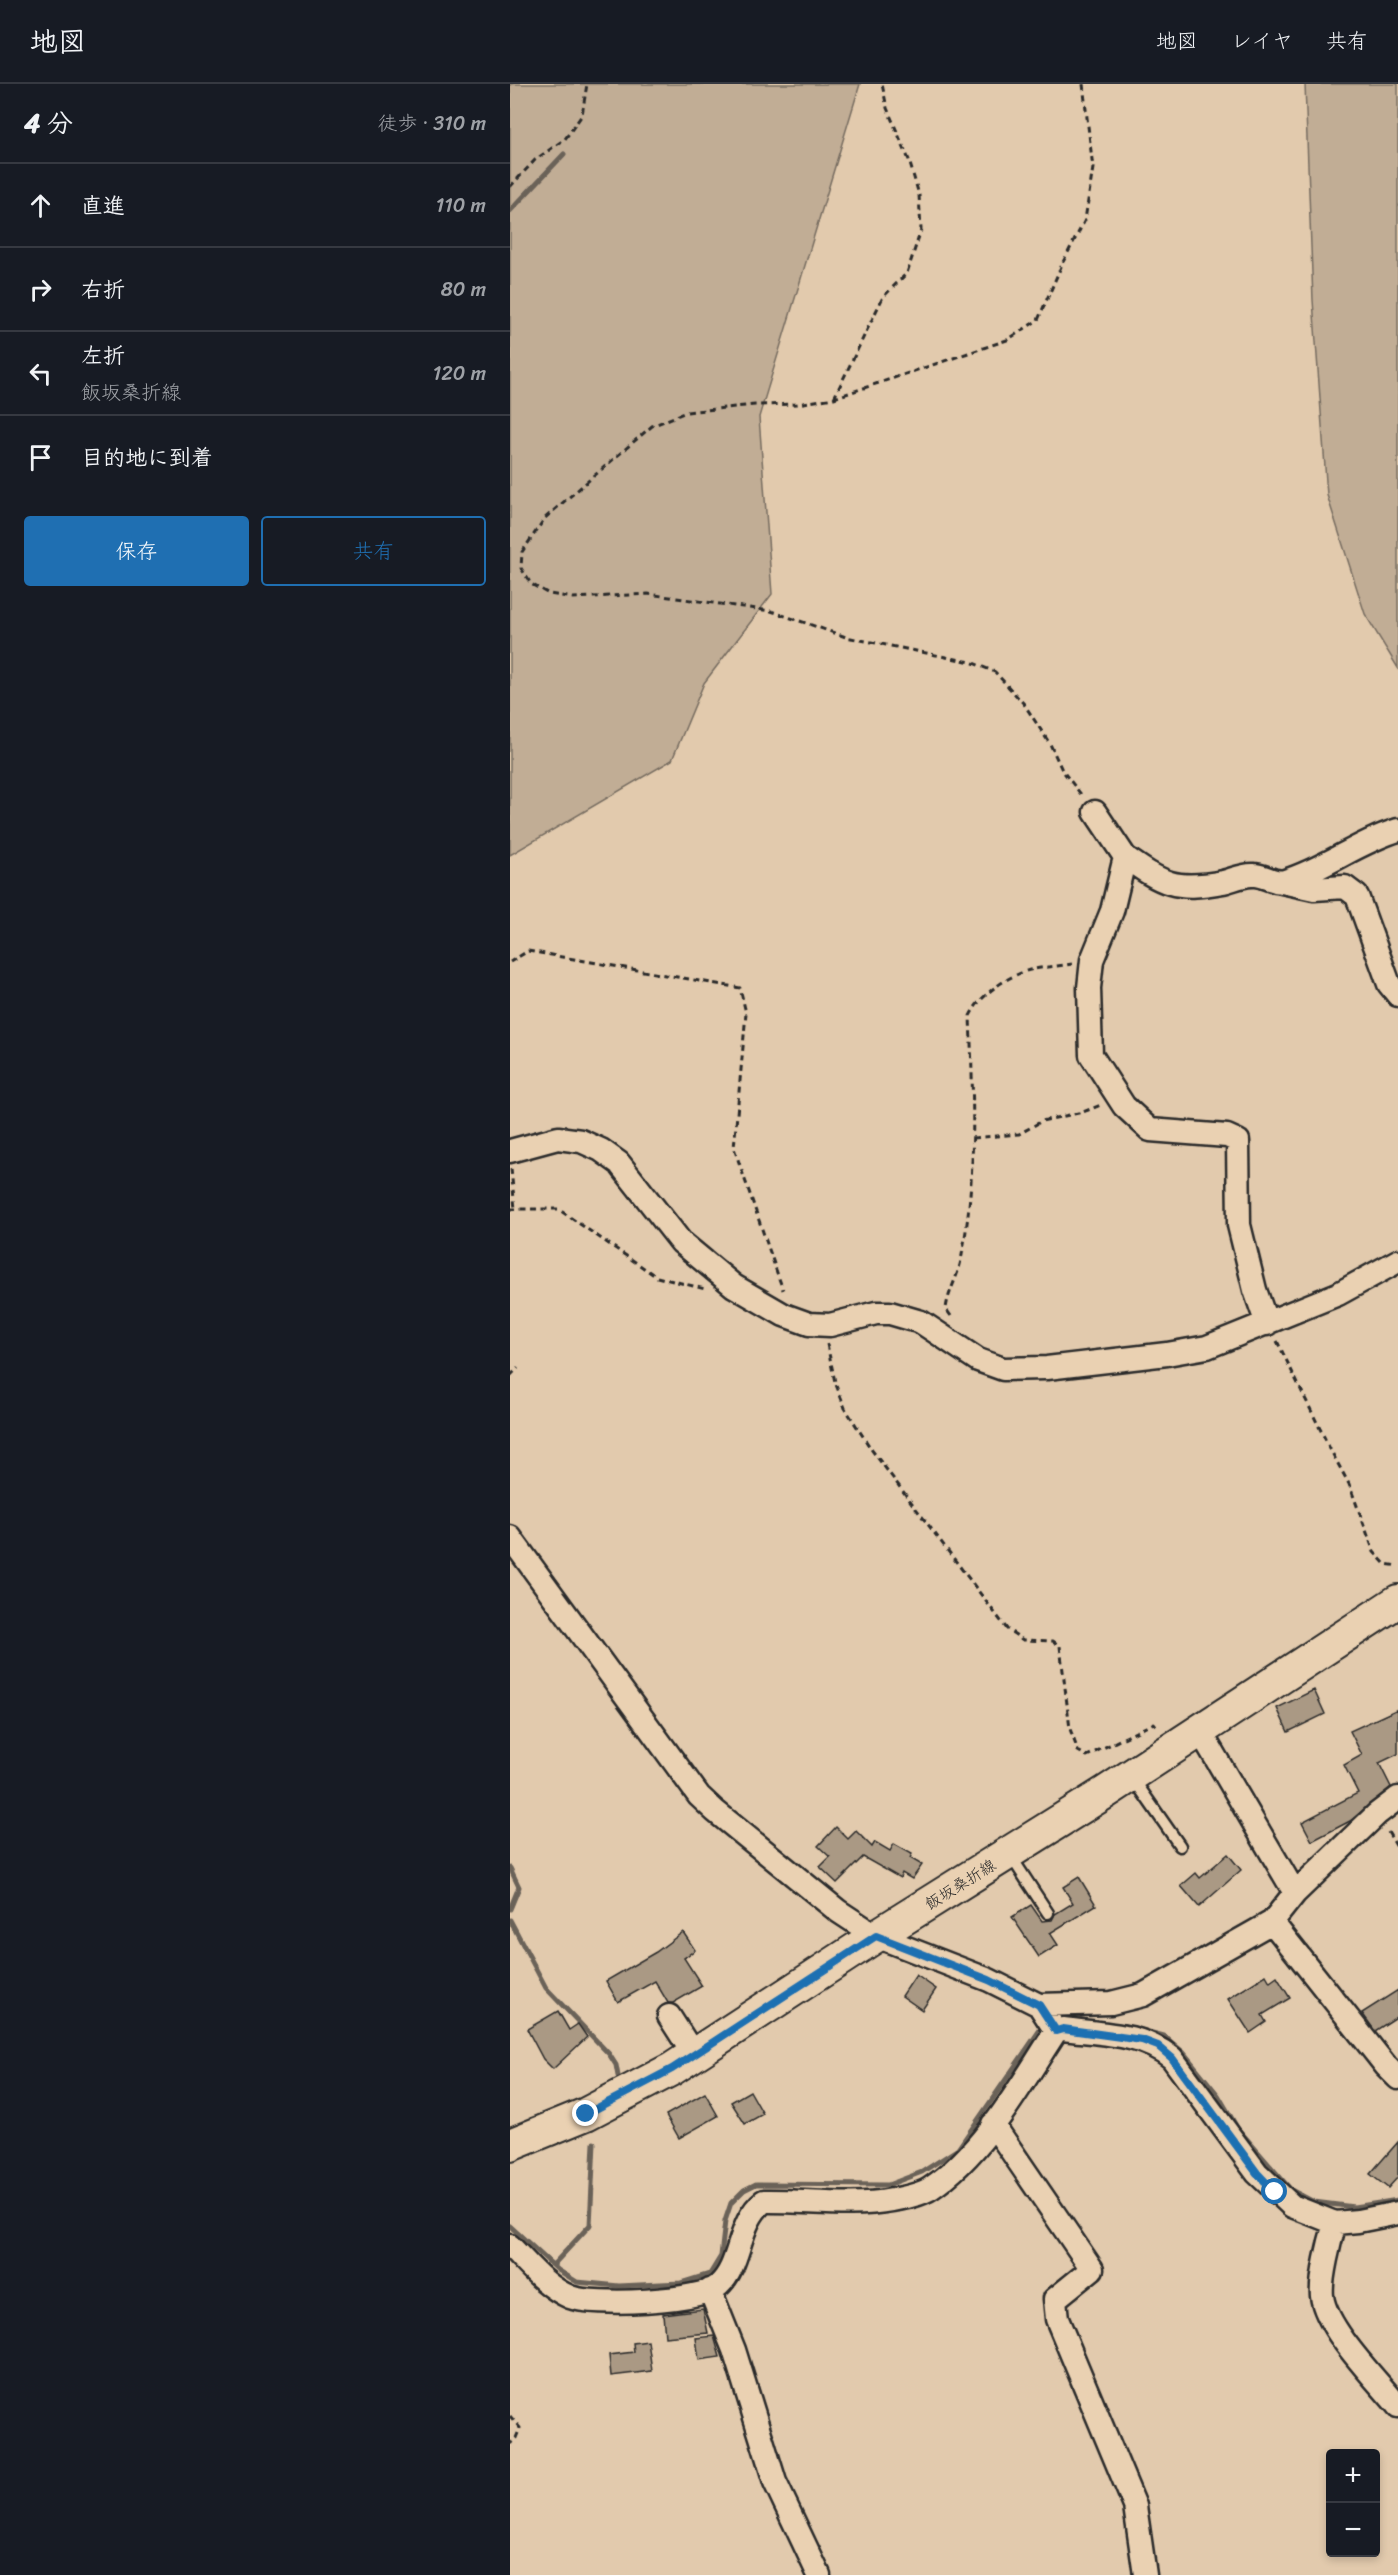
<!DOCTYPE html>
<html lang="ja">
<head>
<meta charset="utf-8">
<style>
  :root { --surface:#171b24; --page:#20242c; --text:#f1f3f6; --muted:#9ea1a6; --line:#363941; --accent:#1f6fb2 }
  body { margin:0; font-family:Sriracha,"Klee One",sans-serif; background:var(--page); color:var(--text) }
  .controls { position:absolute; right:18px; bottom:18px; display:grid; overflow:hidden; border-radius:6px; box-shadow:0 3px 9px #0003 }
  .controls button { width:54px; height:54px; display:grid; place-items:center; padding:0; border:0; border-bottom:2px solid var(--line); background:var(--surface); color:var(--text); font:30px sans-serif }
  .stop { position:absolute; width:18px; height:18px; margin:-14px; border:4px solid #1f6fb2; border-radius:50%; background:#fff }
  .stop.end { background:#1f6fb2; border-color:#fff; box-shadow:0 2px 6px #0008 }
  .list { margin:0; padding:0; list-style:none }
  h2 { display:flex; justify-content:space-between; align-items:center; height:78px; margin:0; padding:0 24px; font-size:26px }
  h2 small { font-size:20px; font-weight:400; color:var(--muted) }
  .list li { display:grid; grid-template-columns:39px 1fr auto; gap:18px; align-items:center; box-sizing:border-box; height:84px; padding:0 24px; border-top:2px solid var(--line) }
  .list b { display:block; font-size:22px; white-space:nowrap }
  .list p { margin:0; font-size:20px; white-space:nowrap; color:var(--muted) }
  .list em { font-size:20px; font-style:normal; color:var(--muted) }
  .actions { display:flex; gap:12px; padding:18px 24px }
  .actions a { flex:1; padding:14px 0; border:2px solid var(--accent); border-radius:6px; text-align:center; font-size:21px; color:var(--accent) }
  .actions .main { background:var(--accent); color:#fff }
  .icon { flex:none; width:33px; height:33px; fill:none; stroke:currentColor; stroke-width:2; stroke-linecap:round; stroke-linejoin:round }
  .map { position:relative; flex:none; width:888px; height:2491px; overflow:hidden }
  header { display:flex; align-items:center; gap:36px; box-sizing:border-box; height:84px; padding:0 30px; background:var(--surface); border-bottom:2px solid var(--line) }
  header strong { font-size:28px }
  nav { display:flex; gap:33px; margin-inline-start:auto; font-size:21px }
  main { display:flex }
  aside { flex:1; background:var(--surface) }
  .map>svg:first-child { display:block }
  .green { fill:#c1ad95; stroke:#766c60; stroke-width:1.5 }
  .lines { fill:none; stroke-linecap:round; stroke-linejoin:round }
  .stream { stroke:#6b6259; stroke-width:5 }
  .building { fill:#aa9984; stroke:#2b2b2b; stroke-width:1.5 }
  .service-casing { stroke:#2b2b2b; stroke-width:15 }
  .minor-casing { stroke:#2b2b2b; stroke-width:27 }
  .secondary-casing { stroke:#2b2b2b; stroke-width:36 }
  .path { stroke:#2b2b2b; stroke-width:3; stroke-dasharray:6 4.5; stroke-linecap:butt }
  .service { stroke:#ead1b2; stroke-width:10 }
  .minor { stroke:#ead1b2; stroke-width:22 }
  .secondary { stroke:#ead1b2; stroke-width:32 }
  .route { stroke:#1f6fb2; stroke-width:8 }
  .labels { text-anchor:middle; stroke-width:6; stroke-linejoin:round; paint-order:stroke }
  .street-label { font-size:16px; fill:#2b2b2b; stroke:#ead1b2 }
</style>
</head>
<body>
<header>
<strong>地図</strong>
<nav><a>地図</a><a>レイヤ</a><a>共有</a></nav>
</header>
<main>
<aside>
<h2>4 分<small>徒歩 · 310 m</small></h2>
<ul class="list">
<li><svg class="icon" aria-label="ahead" viewBox="0 0 24 24"><path d="M12 20V5M6 11l6-6 6 6"/></svg><div><b>直進</b></div><em>110 m</em></li>
<li><svg class="icon" aria-label="right" viewBox="0 0 24 24"><path d="M7 20v-9h11M14 6l5 5-5 5"/></svg><div><b>右折</b></div><em>80 m</em></li>
<li><svg class="icon" aria-label="left" viewBox="0 0 24 24"><path d="M17 20v-9H6M10 6l-5 5 5 5"/></svg><div><b>左折</b><p>飯坂桑折線</p></div><em>120 m</em></li>
<li><svg class="icon" aria-label="arrive" viewBox="0 0 24 24"><path d="M6 21V4h12l-3 4 3 4H6"/></svg><div><b>目的地に到着</b></div></li>
</ul>
<div class="actions"><a class="main">保存</a><a>共有</a></div>
</aside>
<div class="map">
<svg width="888" height="2491" viewBox="0 0 888 2491">
  <rect width="100%" height="100%" fill="#e2caad"/>
  <filter id="ink" filterUnits="userSpaceOnUse"><feTurbulence type="fractalNoise" baseFrequency=".0167" numOctaves="2"/><feDisplacementMap in="SourceGraphic" scale="12" xChannelSelector="R" yChannelSelector="G"/><feConvolveMatrix kernelMatrix="1 2 1 2 8 2 1 2 1" color-interpolation-filters="sRGB"/></filter>
  <g filter="url(#ink)">
    <!-- green -->
    <path class="green" d="M0,0H350L249,333L262,510L194,599L162,676L0,771Z
      M795,0H888V584L855,530L817,411L803,216Z"/>
    <g class="lines">
      <!-- stream -->
      <path class="stream" d="M0,127L54,70
        M0,1784L9,1803L0,1825
        M0,1836L36,1904L99,1970L106,1981L108,1992
        M623,1944L654,1952L674,1969L708,2011L728,2045L781,2106L804,2118L844,2123L888,2116
        M0,2142L48,2186L67,2198L109,2202L171,2199L200,2190L211,2172L215,2137L221,2119L234,2106L246,2100L378,2101L412,2088L448,2065L534,1940
        M43,2181L80,2141L84,2059"/>
    </g>
    <!-- building -->
    <path class="building" d="M804,1606L815,1630L778,1648L767,1624Z
      M888,1625V1670L869,1679L881,1703L840,1737L802,1757L792,1738L848,1709L834,1681L852,1671L840,1647Z
      M326,1743L338,1755L346,1747L362,1763L365,1758L380,1767L384,1760L402,1770L400,1774L412,1781L402,1795L392,1789L390,1794L353,1773L327,1799L310,1783L320,1773L308,1762Z
      M718,1770L731,1786L689,1823L671,1802L686,1789L690,1794Z
      M569,1793L586,1821L540,1849L548,1861L529,1873L502,1833L521,1821L532,1837L542,1836L545,1830L563,1819L553,1803Z
      M173,1848L185,1866L174,1874L192,1902L163,1919H158L145,1897L108,1918L96,1897L146,1868Z
      M406,1891L426,1905L412,1926L392,1912Z
      M756,1891L760,1898L767,1893L780,1914L752,1931L756,1938L740,1949L718,1915Z
      M888,1906V1932L865,1947L852,1929Z
      M48,1927L59,1946L68,1940L77,1953L43,1985L33,1975L17,1945Z
      M240,2007L253,2030L235,2040L221,2018Z
      M195,2009L208,2032L169,2054L156,2031Z
      M888,2058V2093L878,2104L860,2090Z
      M193,2225L198,2249L155,2253L153,2230Z
      M204,2252L210,2273L189,2276L186,2254Z
      M138,2257L142,2287L101,2292L99,2271L124,2268L123,2259Z"/>
    <g class="lines">
      <defs>
        <path id="service" d="M622,1693L670,1762
          M500,1771L538,1829"/>
        <path id="minor" d="M585,728L615,773L602,827L582,876L579,904L581,971L614,1022L640,1046L717,1052L728,1057L729,1141L745,1206L757,1240
          M615,773C653,800 665,807 713,798C722,796 734,790 744,791C754,791 765,800 775,797C815,785 848,758 888,746
          M772,798L804,805L835,803L847,812L879,900L888,911
          M0,1067L48,1054L71,1057L91,1066L109,1079L171,1158L224,1202L274,1231L299,1240L320,1241L366,1229H380L411,1238L468,1276L493,1285L537,1284L657,1270L697,1263L828,1210L888,1177
          M0,1453L189,1712L205,1727L328,1827L366,1852L479,1896L529,1921L546,1947
          M690,1647L785,1809
          M762,1838L876,1982L888,1994
          M529,1921L601,1919L633,1911L762,1838L785,1809L867,1730L888,1714
          M159,1932L184,1971
          M483,2040L582,2185L545,2215L547,2235L625,2422L635,2491
          M825,2139C820,2156 810,2195 812,2212C816,2245 866,2295 888,2322
          M0,2162C18,2180 36,2203 60,2213C83,2222 192,2218 209,2201C232,2180 227,2138 254,2117C296,2116 340,2124 382,2116C393,2114 411,2111 421,2104C474,2069 511,2000 546,1947L553,1945C592,1950 632,1949 662,1974L747,2089L782,2122L825,2139L848,2137L888,2129
          M200,2206L224,2266L265,2398L309,2491"/>
        <path id="secondary" d="M0,2061L76,2030L162,1985L366,1852L596,1708L888,1517"/>
      </defs>
      <!-- service casing -->
      <use href="#service" class="service-casing"/>
      <!-- minor casing -->
      <use href="#minor" class="minor-casing"/>
      <!-- secondary casing -->
      <use href="#secondary" class="secondary-casing"/>
      <!-- path -->
      <path class="path" d="M573,0L583,84L575,136L553,178L528,236L497,256L324,314L287,320L245,321L176,328L142,342L35,434L12,468L11,484L21,500L39,510L63,514L138,510L261,527L336,553L461,578L485,588L514,620L540,660L552,686L573,713
        M0,103L25,76L55,55L72,31L77,0
        M324,314L373,213L397,189L411,146L409,111L399,76L377,24L372,0
        M0,878L18,867L230,904L236,929L224,1064L273,1206
        M463,1054L509,1050L532,1037L573,1028L591,1021
        M1,1085L5,1125
        M0,1125H48L147,1193L195,1205
        M441,1232L436,1225C438,1207 448,1193 451,1176C467,1096 463,1014 460,932C470,910 500,890 524,885C536,883 549,882 562,880
        M767,1257L820,1365L839,1400L864,1468L875,1480L888,1482
        M317,1260L325,1298L335,1324L361,1365L497,1545L513,1556L543,1557L550,1562L560,1645L568,1667L577,1672L644,1639L648,1644
        M0,1292L8,1284
        M878,1748L888,1765
        M0,2332L10,2344L6,2354L0,2360"/>
      <!-- service -->
      <use href="#service" class="service"/>
      <!-- minor -->
      <use href="#minor" class="minor"/>
      <!-- secondary -->
      <use href="#secondary" class="secondary"/>
    </g>
  </g>
  <g class="lines" filter="url(#ink)">
    <!-- route -->
    <path class="route" d="M76,2030L162,1985L366,1852L479,1896L529,1921L546,1947L553,1945L632,1956L648,1962L662,1974L747,2089L765,2108"/>
  </g>
  <g class="labels">
    <!-- street labels -->
    <g class="street-label">
      <text transform="translate(450 1800) rotate(-32)" y="6">飯坂桑折線</text>
    </g>
  </g>
</svg>
<div class="controls">
<button>+</button>
<button>−</button>
</div>
<div class="stop" style="left:765px;top:2108px"></div>
<div class="stop end" style="left:76px;top:2030px"></div>
</div>
</main>
</body>
</html>
